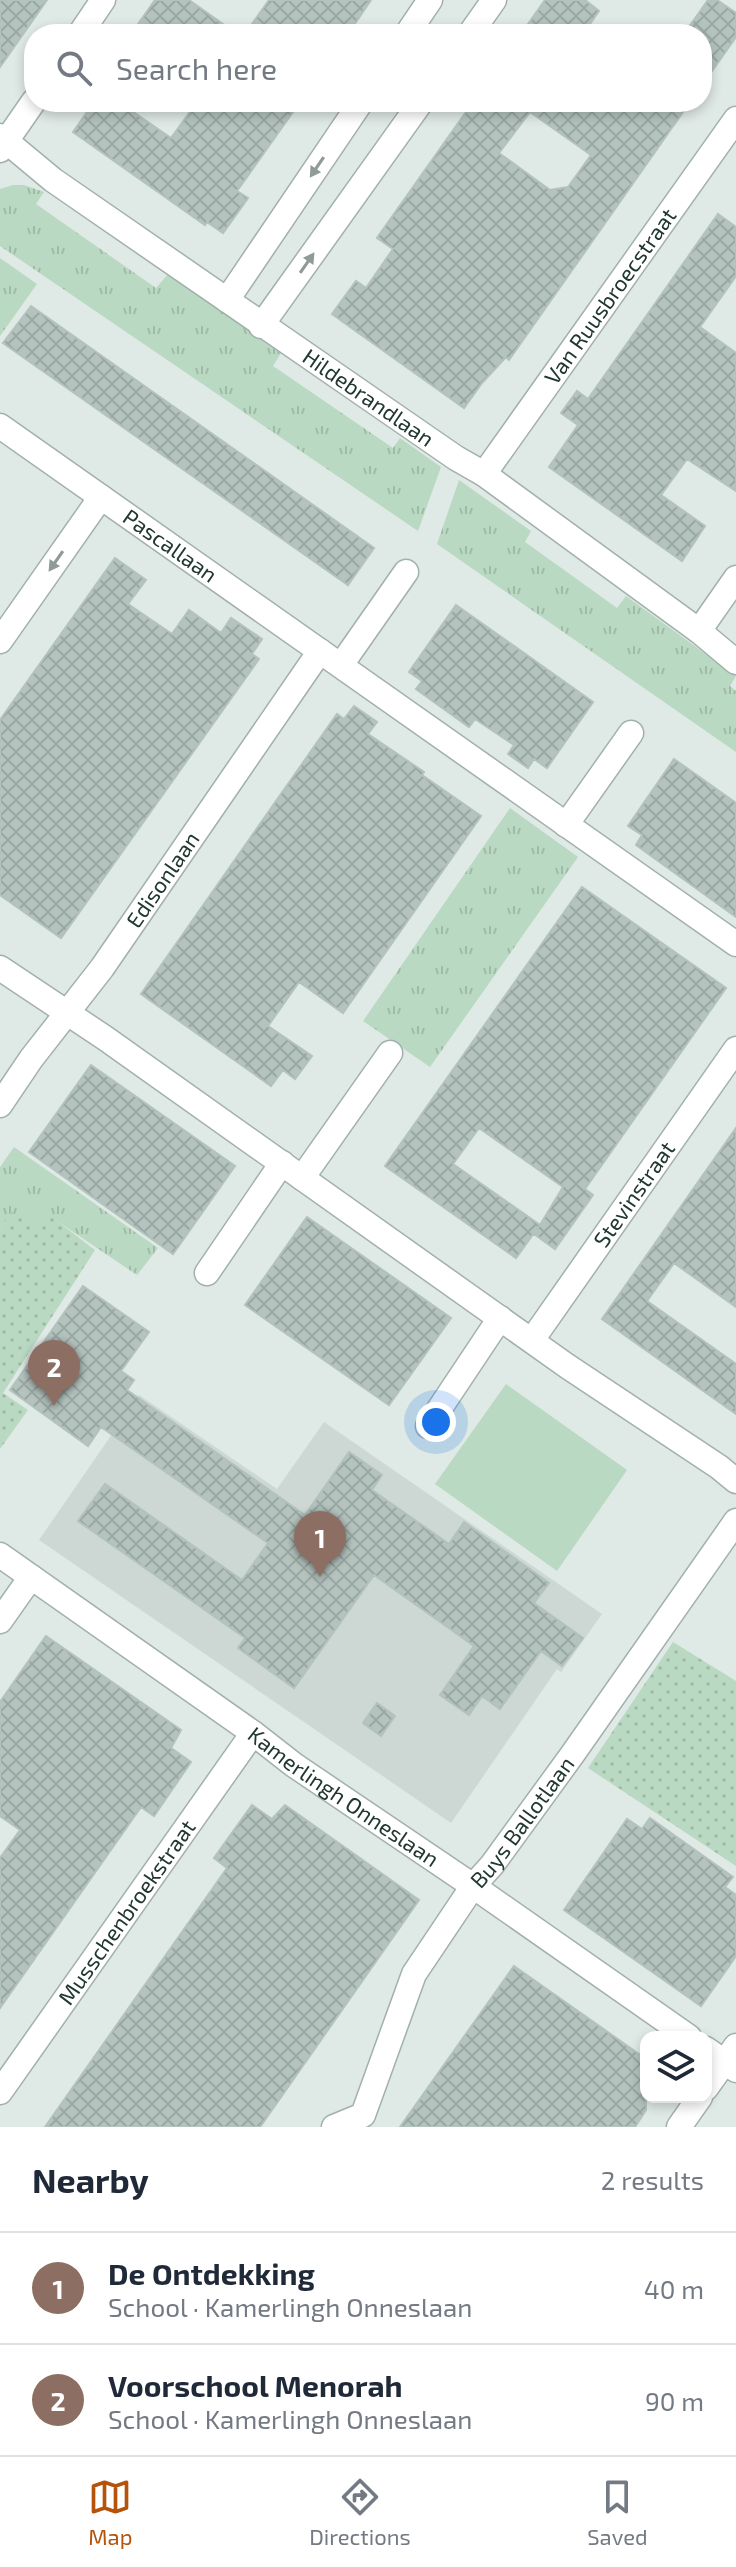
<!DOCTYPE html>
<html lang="en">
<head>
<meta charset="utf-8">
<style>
  :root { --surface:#fff; --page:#f6f6f7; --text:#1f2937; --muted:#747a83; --line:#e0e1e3; --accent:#b45309 }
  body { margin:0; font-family:"Exo 2",sans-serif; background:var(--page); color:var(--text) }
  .controls { position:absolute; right:24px; bottom:24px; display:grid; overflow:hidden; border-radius:16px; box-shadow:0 4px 12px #0003 }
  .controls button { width:72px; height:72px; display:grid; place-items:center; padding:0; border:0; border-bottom:2px solid var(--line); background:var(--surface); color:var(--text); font:40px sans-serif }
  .you { position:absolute; left:436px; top:1422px; width:28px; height:28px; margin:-20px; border:6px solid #fff; border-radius:50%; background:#1a73e8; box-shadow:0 0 0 12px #1a73e833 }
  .badge { display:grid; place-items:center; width:52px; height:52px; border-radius:50%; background:var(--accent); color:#fff; font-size:26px; font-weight:700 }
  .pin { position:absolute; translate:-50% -66px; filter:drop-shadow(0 2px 4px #0008) }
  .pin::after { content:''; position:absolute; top:42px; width:28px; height:24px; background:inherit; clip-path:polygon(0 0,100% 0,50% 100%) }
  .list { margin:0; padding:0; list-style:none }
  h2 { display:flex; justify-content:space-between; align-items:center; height:104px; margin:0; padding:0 32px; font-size:34px }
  h2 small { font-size:26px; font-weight:400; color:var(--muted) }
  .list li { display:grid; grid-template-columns:52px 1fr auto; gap:24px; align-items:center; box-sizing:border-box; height:112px; padding:0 32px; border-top:2px solid var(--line) }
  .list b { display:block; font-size:30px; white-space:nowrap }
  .list p { margin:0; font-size:26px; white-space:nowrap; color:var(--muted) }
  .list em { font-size:26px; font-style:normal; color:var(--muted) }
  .icon { flex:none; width:44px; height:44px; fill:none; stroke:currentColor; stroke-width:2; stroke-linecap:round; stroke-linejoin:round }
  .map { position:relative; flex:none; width:736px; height:2127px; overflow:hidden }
  .search { position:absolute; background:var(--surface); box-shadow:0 4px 12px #0003; left:24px; right:24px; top:24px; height:88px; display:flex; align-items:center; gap:20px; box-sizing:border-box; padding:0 28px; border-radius:32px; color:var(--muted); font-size:30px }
  .sheet { height:328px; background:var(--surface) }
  nav { display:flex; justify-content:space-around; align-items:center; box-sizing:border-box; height:112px; border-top:2px solid var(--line); background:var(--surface); font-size:22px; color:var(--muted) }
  nav a { display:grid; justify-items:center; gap:4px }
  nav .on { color:var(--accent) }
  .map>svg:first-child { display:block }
  .built { fill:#cdd8d4 }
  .grass { fill:url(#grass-tufts) }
  .park { fill:url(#park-dots) }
  .garden { fill:#b9d9c2 }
  .building { fill:url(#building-cross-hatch); stroke:#b2c2bc; stroke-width:2; fill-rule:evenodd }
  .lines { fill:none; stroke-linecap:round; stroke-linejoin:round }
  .street-casing { stroke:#a2b0ac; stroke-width:27 }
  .street { stroke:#fff; stroke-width:24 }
  .oneway { fill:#909b98 }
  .labels { text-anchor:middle; stroke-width:8; stroke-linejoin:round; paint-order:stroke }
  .street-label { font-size:22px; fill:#213732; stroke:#eff6f2 }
</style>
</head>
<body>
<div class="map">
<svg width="736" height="2127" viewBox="0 0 736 2127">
  <defs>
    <pattern id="grass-tufts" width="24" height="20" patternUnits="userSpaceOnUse" patternTransform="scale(2)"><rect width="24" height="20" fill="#b9d9c2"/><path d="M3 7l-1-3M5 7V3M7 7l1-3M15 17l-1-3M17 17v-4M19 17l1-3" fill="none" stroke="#9fbba7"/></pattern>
    <pattern id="park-dots" width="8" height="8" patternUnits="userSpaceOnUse" patternTransform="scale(2)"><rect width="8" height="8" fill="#b9d9c2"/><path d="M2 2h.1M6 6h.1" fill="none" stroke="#9fbba7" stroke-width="1.8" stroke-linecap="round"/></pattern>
    <pattern id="building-cross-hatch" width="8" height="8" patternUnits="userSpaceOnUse" patternTransform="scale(2)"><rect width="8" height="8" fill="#b4c3be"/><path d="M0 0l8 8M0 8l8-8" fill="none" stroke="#9aa8a4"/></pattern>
  </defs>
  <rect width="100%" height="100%" fill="#dfe9e5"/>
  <!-- built -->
  <path class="built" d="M139,1395L277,1489L324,1422L602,1614L561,1672L557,1669L451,1823L39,1540Z"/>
  <!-- grass -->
  <path class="grass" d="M13,185H24L44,192L36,204L156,288L169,273L281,353L273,366L393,448L400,438L441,467L418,531L0,246V189Z
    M0,258L37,284L0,336Z
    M459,480L531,531L525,542L617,608L626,596L736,676L730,686L736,691V752L437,544Z
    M510,808L578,857L430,1067L363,1021Z
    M14,1147L158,1248L137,1275L48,1215L37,1228L11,1213L0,1228V1167Z"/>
  <!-- park -->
  <path class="park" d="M11,1212L37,1227L48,1214L95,1250L3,1393L28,1410L0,1449V1228Z
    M673,1642L736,1681V1866L588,1768Z"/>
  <!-- garden -->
  <path class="garden" d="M506,1384L627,1470L557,1571L435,1484Z"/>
  <!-- building -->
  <path class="building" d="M0,0H47L0,67Z
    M155,0H189L237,34H131Z
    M269,0H371L348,34H266L252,24Z
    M545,0H585L599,11L583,34H521Z
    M708,0H717L736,13V37L702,85V34H684Z
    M94,102H138L132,111L171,138L197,102H300L237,191L248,198L223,233L207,222L205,225L73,132Z
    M473,102H690L509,360L506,357L482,383L464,408L332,314L356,281L366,288L393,249L377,238ZM530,112L591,155L568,187L550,190L499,153Z
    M718,214L736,227V276L700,327L736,353V491L687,459L661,495L705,526L682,561L549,467L578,425L561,413L577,391L588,399Z
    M31,306L374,548L348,585L3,343Z
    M115,558L146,580L128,604L172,634L189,610L221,633L231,618L262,639L252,654L259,659L61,938L0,895V720Z
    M456,605L593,702L547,768L534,759L528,768L508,754L514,745L475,719L469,727L416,689L422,681L409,672Z
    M354,706L377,722L368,734L424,772L422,775L481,816L343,1013L299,982L268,1026L312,1056L295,1079L283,1070L271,1086L141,994L337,714L344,719Z
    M674,759L736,803V917L636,845L642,835L628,826Z
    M582,887L726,988L585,1189L593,1195L555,1249L534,1234L539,1226L516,1258L385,1166ZM479,1128L563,1187L540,1225L453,1164Z
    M91,1065L235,1166L173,1254L29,1152Z
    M736,1128V1307L674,1263L647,1301L736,1364V1414L602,1319Z
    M307,1217L451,1318L389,1405L245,1305Z
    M83,1286L149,1332L121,1371L134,1380L127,1390L305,1515L349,1452L382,1475L372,1490L449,1544L464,1522L549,1583L534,1603L583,1638L562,1666L541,1651L500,1709L482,1696L469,1715L440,1695L474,1646L374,1575L294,1688L238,1648L245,1638L78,1521L105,1484L242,1580L268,1543L101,1427L88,1446L10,1390Z
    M46,1636L181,1730L171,1748L191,1762L154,1816L141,1807L0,2008V1858L20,1830L0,1816V1702Z
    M377,1703L395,1716L381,1736L363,1723Z
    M252,1805L272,1819L285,1805L419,1900L260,2127H45L227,1868L214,1858Z
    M650,1818L733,1877L725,1887L736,1895V1956L701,2006L564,1910L627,1819L642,1829Z
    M514,1966L646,2059V2110L635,2127H400Z"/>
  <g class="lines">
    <defs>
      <g id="street">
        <path d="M80,34L103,0"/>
        <path d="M407,34L430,0"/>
        <path d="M470,34L494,0"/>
        <path id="s1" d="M0,136L53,180L456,458L484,474L699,631L736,662"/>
        <path d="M0,150L34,101"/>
        <path d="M227,300L361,102"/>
        <path d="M261,326L421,102"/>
        <path id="s2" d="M0,426L736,944"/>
        <path id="s3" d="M484,474L736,119"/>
        <path d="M699,631L736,578"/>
        <path d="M0,641L101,497"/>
        <path d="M341,665L406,572"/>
        <path d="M566,825L631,733"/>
        <path d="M0,968L105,1038L567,1366L719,1467L736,1481"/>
        <path id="s4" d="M0,1105L31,1059L102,968L320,651"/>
        <path d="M302,1178L390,1053"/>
        <path d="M207,1273L282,1163"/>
        <path id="s5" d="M532,1340L736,1049"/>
        <path d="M428,1426L500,1318"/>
        <path id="s6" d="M0,1555L253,1733L294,1765L473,1886L689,2037"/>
        <path d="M0,1621L31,1577"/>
        <path d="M706,2049L736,2070"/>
        <path d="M706,2088L736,2046"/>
        <path id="s7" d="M0,2092L253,1733"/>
        <path id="s8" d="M334,2127L363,2115L414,1974L473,1886L492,1865L572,1755L736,1521"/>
        <path d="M679,2127L700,2097"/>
      </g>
    </defs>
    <!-- street casing -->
    <use href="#street" class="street-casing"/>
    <!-- street -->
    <use href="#street" class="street"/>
  </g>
  <!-- one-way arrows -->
  <defs><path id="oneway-solid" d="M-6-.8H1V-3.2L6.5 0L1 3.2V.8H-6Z" transform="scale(2)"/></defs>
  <g class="oneway">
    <use href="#oneway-solid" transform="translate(317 167) rotate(124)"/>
    <use href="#oneway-solid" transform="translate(307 263) rotate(-55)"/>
    <use href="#oneway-solid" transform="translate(56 561) rotate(125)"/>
  </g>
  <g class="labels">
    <!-- street labels -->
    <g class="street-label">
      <text dy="8" stroke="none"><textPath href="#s3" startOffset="218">Van Ruusbroecstraat</textPath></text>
      <text dy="8" stroke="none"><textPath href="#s1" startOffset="452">Hildebrandlaan</textPath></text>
      <text dy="8" stroke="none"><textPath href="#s2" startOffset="208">Pascallaan</textPath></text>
      <text dy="8" stroke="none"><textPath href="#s4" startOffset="278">Edisonlaan</textPath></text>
      <text dy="8" stroke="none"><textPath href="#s5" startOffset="178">Stevinstraat</textPath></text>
      <text dy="8" stroke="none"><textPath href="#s6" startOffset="420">Kamerlingh Onneslaan</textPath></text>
      <text dy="8" stroke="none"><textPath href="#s8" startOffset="368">Buys Ballotlaan</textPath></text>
      <text dy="8" stroke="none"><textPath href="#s7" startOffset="220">Musschenbroekstraat</textPath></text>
    </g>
  </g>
</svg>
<div class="controls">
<button><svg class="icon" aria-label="layers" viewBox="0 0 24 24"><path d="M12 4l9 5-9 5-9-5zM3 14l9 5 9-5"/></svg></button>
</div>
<div class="you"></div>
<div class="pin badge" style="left:320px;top:1577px;background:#8d6e63">1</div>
<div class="pin badge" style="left:54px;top:1406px;background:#8d6e63">2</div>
<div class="search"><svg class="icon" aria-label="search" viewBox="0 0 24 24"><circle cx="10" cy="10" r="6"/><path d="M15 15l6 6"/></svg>Search here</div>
</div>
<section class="sheet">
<h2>Nearby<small>2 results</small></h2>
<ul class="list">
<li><span class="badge" style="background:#8d6e63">1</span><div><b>De Ontdekking</b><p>School · Kamerlingh Onneslaan</p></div><em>40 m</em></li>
<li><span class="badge" style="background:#8d6e63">2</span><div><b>Voorschool Menorah</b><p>School · Kamerlingh Onneslaan</p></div><em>90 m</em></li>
</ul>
</section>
<nav>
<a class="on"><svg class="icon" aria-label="map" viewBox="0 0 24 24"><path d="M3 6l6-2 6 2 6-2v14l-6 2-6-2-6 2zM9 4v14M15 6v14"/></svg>Map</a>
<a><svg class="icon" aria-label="directions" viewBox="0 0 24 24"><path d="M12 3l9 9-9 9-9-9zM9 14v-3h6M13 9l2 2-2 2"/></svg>Directions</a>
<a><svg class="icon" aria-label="saved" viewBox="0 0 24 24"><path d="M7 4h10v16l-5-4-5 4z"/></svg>Saved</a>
</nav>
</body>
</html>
